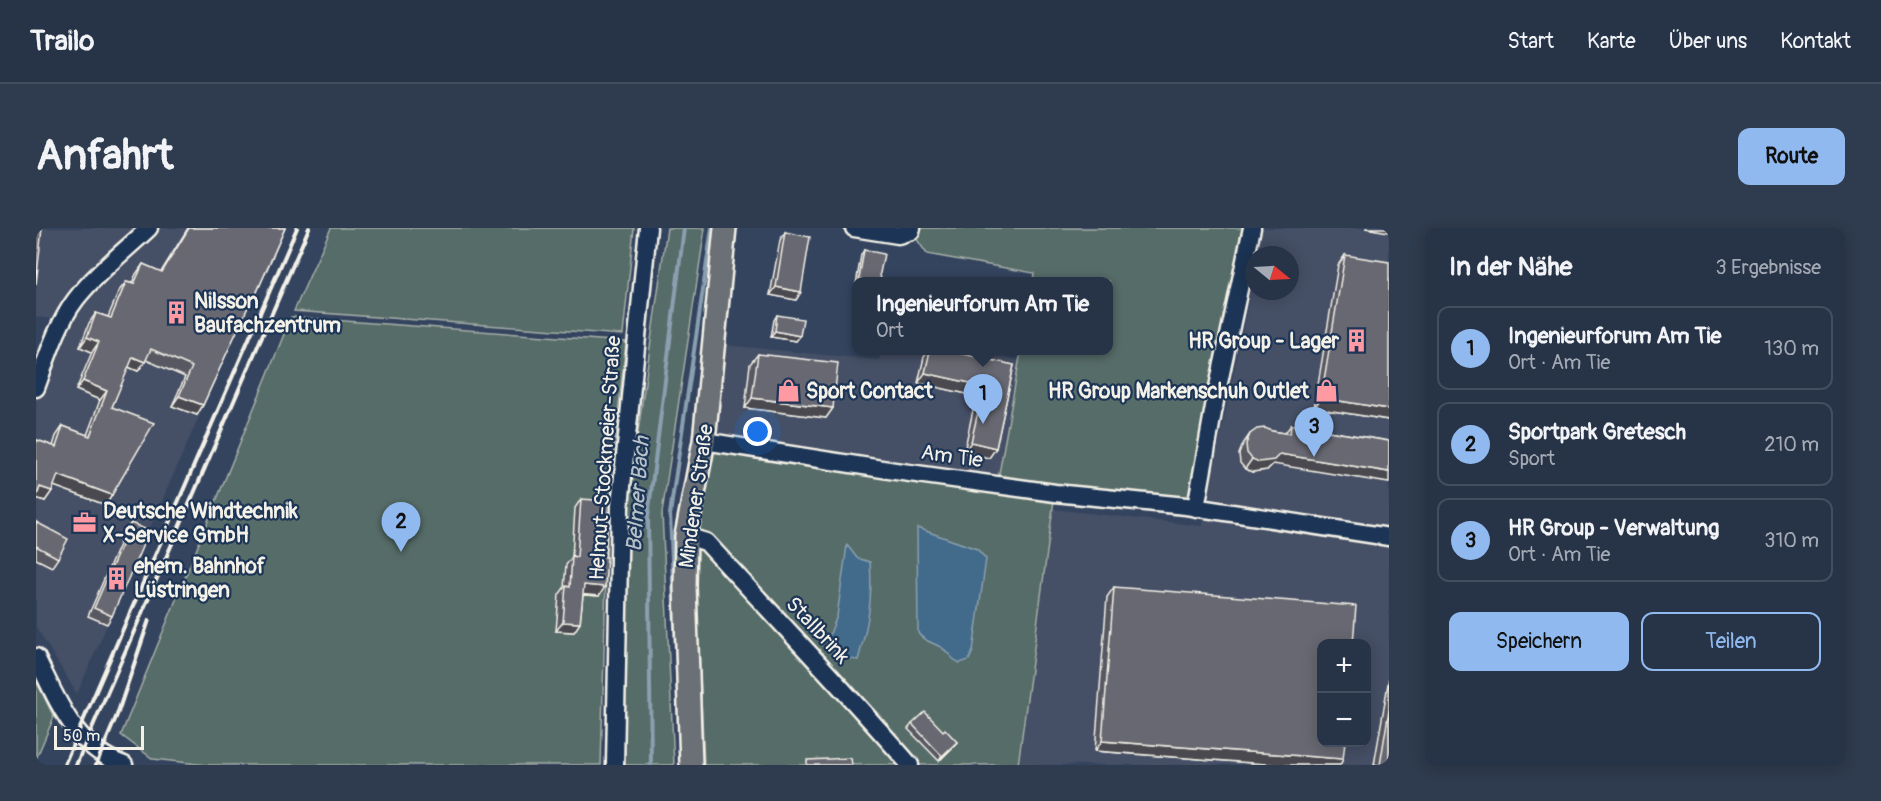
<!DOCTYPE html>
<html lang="de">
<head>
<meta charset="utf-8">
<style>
  :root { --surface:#273347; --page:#2f3b4e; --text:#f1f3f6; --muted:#a4aab4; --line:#434e60; --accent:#90b9f0 }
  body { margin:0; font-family:Pangolin,sans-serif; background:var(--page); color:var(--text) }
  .controls { position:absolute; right:18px; bottom:18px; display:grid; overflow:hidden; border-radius:12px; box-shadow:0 3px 15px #0003 }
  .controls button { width:54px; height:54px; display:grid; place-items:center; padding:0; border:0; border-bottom:2px solid var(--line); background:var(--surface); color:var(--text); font:30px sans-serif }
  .compass { position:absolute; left:1209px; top:18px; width:54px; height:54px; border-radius:50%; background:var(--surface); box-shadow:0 3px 15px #0003; rotate:108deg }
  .scale { position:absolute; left:18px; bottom:15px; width:90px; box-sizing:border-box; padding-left:6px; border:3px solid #f4f1e8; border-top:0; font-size:16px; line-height:21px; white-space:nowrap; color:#f4f1e8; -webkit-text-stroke:4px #1d3557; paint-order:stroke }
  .you { position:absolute; left:722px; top:204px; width:21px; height:21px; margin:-15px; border:4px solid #fff; border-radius:50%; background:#1a73e8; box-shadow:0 0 0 9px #1a73e833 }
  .badge { display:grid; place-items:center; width:39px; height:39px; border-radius:50%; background:var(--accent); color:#111; font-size:20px; font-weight:700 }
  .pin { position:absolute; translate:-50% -50px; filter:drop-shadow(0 2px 3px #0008) }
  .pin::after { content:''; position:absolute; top:32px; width:21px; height:18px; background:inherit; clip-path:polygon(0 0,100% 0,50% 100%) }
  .popup { position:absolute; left:816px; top:49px; width:261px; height:78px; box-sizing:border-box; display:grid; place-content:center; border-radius:12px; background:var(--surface); filter:drop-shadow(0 2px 4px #0005); font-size:20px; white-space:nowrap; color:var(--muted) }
  .popup b { font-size:22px; color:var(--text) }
  .popup::after { content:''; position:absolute; left:50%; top:100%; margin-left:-12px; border:12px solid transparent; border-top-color:var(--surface) }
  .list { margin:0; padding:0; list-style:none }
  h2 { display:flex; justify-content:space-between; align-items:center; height:78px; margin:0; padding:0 24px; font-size:26px }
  h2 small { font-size:20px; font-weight:400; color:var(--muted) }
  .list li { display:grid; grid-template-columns:39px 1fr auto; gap:18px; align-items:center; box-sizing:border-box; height:84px; margin:0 12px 12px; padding:0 12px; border:2px solid var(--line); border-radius:12px }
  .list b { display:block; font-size:22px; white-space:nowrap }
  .list p { margin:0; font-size:20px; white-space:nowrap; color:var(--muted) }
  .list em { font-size:20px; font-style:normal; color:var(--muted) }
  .actions { display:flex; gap:12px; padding:18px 24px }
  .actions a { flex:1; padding:14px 0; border:2px solid var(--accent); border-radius:12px; text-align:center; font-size:21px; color:var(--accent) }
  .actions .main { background:var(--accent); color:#111 }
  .map { position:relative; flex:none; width:1353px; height:537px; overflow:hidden; border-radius:12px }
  header { display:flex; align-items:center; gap:36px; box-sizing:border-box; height:84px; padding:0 30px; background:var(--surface); border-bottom:2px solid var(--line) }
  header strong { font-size:28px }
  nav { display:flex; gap:33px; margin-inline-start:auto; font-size:21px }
  .intro { display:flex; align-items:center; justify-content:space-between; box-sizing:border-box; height:144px; padding:0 36px }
  h1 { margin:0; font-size:42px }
  .button { padding:15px 27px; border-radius:12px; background:var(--accent); color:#111; font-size:21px; font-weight:700 }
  main { display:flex; gap:36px; padding:0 36px }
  aside { flex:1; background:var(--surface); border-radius:12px; box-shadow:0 3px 15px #0003 }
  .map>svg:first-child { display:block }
  .built { fill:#444f65; fill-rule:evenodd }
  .green { fill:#576c68; stroke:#a6aea8; stroke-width:1.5 }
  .water { fill:#436a8b; stroke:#8aa0b0; stroke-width:1.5 }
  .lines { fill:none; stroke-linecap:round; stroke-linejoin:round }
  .stream { stroke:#8aa0b0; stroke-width:4 }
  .minor-casing { stroke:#f4f1e8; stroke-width:21 }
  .major-casing { stroke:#f4f1e8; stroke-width:26 }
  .minor { stroke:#1d3557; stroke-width:16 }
  .major { stroke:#6b7074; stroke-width:21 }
  .rail { stroke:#f4f1e8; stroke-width:4 }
  .wall { fill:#595962; stroke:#f4f1e8; stroke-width:1.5 }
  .shaded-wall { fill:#494950; stroke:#f4f1e8; stroke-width:1.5 }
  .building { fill:#686872; stroke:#f4f1e8; stroke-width:1.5 }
  .labels { text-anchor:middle; stroke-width:4.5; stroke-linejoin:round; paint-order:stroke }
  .poi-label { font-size:21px; font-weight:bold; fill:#f4f1e8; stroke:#1d3557; text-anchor:start }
  .street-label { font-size:21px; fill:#f4f1e8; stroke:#1d3557 }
  .water-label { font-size:22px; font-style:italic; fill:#b6c2c7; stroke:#1d3557 }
</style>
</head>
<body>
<header>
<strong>Trailo</strong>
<nav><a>Start</a><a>Karte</a><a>Über uns</a><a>Kontakt</a></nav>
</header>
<div class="intro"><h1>Anfahrt</h1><a class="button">Route</a></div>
<main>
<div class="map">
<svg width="1353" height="537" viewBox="0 0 1353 537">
  <rect width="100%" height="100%" fill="#34445f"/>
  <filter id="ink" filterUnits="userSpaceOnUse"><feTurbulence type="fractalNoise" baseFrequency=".0167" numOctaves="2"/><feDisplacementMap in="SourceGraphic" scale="12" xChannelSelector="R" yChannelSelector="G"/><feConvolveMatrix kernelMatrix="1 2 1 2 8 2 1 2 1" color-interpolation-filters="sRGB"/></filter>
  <g filter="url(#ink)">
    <!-- built -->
    <path class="built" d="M0,0H246L41,466L0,399V144L18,91L0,89Z
      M1227,0H1353V537H982L1017,281L1166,298L1218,46V63H1254V27H1222ZM1286,416H1330V514H1286Z
      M678,116L842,132L848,123L928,122L983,132L961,257L668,213Z"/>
    <!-- green -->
    <path class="green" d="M295,0H598L587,107L258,83Z
      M631,0H669L626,285L638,537H589V334L592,274Z
      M876,0H1217L1160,280L1019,265L982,537H668L663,423L651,422L668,213L961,257L985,123L1073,122V53H997L998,45L891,26L875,3Z
      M255,89L590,114L572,275L565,537H171L117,531L85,507Z
      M0,453L18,489L0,531Z"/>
    <!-- water -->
    <path class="water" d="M881,300L941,321L950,331L937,423L933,432L924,435C912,430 915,425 906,420C897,414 888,414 882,405Z
      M811,317L821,330L834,334C837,371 832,397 822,432C808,431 797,426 791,413L801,388Z"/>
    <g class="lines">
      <!-- stream -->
      <path class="stream" d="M643,491L634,286L676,0
        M615,537L612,289L648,0"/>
      <defs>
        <path id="minor" d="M818,0L862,7L875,3L876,0
          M0,160C11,130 21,96 40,71C61,44 89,23 113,0
          M668,213L859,243L1019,265L1150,278L1353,309
          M1160,280L1179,173L1216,0
          M650,308L670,314C738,388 808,461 874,537
          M0,429C22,473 38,519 88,537
          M579,537L584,278L612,0"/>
        <path id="major" d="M655,537L649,358L650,308L668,213L689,0"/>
      </defs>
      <!-- minor casing -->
      <use href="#minor" class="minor-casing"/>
      <!-- major casing -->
      <use href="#major" class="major-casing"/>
      <!-- minor -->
      <use href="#minor" class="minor"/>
      <!-- major -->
      <use href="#major" class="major"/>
      <!-- rail -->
      <path class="rail" d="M28,537L261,0
        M40,537L273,0
        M60,537L81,487L113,392"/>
    </g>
    <!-- wall -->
    <path class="wall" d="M152,0H249L220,66L213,76L167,177L161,187L136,178L149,149L110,132L102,143L92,139L76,179V267L70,277L18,258L16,263L9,273L0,270V214L1,212L17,218L20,208L27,198L51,207L64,172L40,162L56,124L44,119L53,95L60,85L72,89L83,63L90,54L96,55L100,46L107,36L125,44Z
      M749,4L765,64L760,72L734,67L744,12Z
      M828,22L844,45L845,54H821V57L820,56L825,27Z
      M1309,27L1353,192L1278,180L1302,37Z
      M741,87L764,108L760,113L735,109L738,92Z
      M892,123H913L978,137L960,220L953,230L928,224L940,168L882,155L888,129Z
      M722,126L797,180L790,190L709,180L714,136Z
      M1255,197L1353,213L1237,236L1231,242L1216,244L1209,241L1204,235L1203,226L1207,216L1214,206L1236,203L1249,205Z
      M545,271L563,368L547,367L544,395L538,404L520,403L523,367L528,360L530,337L536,329L539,280Z
      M0,294L22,330L16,339L0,331Z
      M95,295L76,388L71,396L52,388L89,303Z
      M1078,359L1307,531L1304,537H1243L1059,523L1071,369Z
      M1353,450V537H1338Z
      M876,496L907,503L921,514L917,519L903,533L872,501Z"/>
    <!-- shaded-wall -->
    <path class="shaded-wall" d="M1329,0H1353V4Z
      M740,59L765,64L760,72L734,67Z
      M739,103L764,108L760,113L735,109Z
      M51,109L63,114L56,124L44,119Z
      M97,129L109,134L102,143L90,138Z
      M889,145L948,158L940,168L882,155Z
      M47,153L71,163L64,172L40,162Z
      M143,168L167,177L161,187L136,178Z
      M716,170L797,180L790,190L709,180Z
      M1285,170L1353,181V192L1278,180Z
      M935,214L960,220L953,230L928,224Z
      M1244,226L1353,244V255L1237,236L1231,242L1216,244L1209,241L1216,231Z
      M22,247L76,267L70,277L15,257Z
      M4,259L16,263L9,273L0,270Z
      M548,357L569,359L563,368L541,366Z
      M527,394L544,395L538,404L520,403Z
      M1066,513L1307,531L1304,537H1243L1059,523Z
      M921,514L917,519L903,533L906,528Z"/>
    <!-- building -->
    <path class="building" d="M0,0H6L0,57Z
      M153,0H219L222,1L223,0H249L220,66H218L167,177L143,168L156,139L115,121L109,134L97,129L76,179L118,195L76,267L22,247L16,263L4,259L0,270V216L1,212L20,219L27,198L54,208L71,163L47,153L63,114L51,109L60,85L75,90L90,54L98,56L107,36L126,44Z
      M749,4L774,9L765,64L740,59Z
      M828,22L848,26L844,45L845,54H826V51H823Z
      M1309,27L1353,34V181L1285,170Z
      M741,87L767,91L764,108L739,103Z
      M894,123H913L978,137L960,220L935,214L948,158L889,145Z
      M722,126L802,135L797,180L716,170Z
      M1255,197L1353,213V244L1244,226L1238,232L1223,234L1216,231L1211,225L1210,216L1214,206L1221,201L1229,200L1236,203L1254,206Z
      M545,271L573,273L569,329H571L569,359L548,357L544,395L527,394L530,358L534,359L536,328L541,329Z
      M0,294L32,311L22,330L0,318Z
      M95,295L113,303L76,388L58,380Z
      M1078,359L1320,378L1317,416H1286V514H1309L1307,531L1066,513Z
      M1353,482V537H1344Z
      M889,484L907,503L909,501L921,514L906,528L876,496Z
      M815,530L816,537H771V532Z"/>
  </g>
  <!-- icons -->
  <defs>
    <symbol id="building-bare" viewBox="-9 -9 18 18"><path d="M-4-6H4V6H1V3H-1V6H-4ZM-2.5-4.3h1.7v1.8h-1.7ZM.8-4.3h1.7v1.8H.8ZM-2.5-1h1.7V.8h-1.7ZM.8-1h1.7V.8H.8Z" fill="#ff9aa2" stroke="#1d3557" stroke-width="2.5" paint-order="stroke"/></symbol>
    <symbol id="shop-bare" viewBox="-9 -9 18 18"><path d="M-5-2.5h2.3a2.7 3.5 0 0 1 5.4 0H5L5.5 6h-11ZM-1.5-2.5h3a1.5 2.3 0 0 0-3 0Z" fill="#ff9aa2" stroke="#1d3557" stroke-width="2.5" paint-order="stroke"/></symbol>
    <symbol id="office-bare" viewBox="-9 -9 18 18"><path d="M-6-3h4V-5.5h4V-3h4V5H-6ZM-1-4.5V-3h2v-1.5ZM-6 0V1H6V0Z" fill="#ff9aa2" stroke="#1d3557" stroke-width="2.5" paint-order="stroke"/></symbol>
  </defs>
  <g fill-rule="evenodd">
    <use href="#building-bare" x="124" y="68" width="33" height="33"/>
    <use href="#building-bare" x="1304" y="96" width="33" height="33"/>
    <use href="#shop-bare" x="736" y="146" width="33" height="33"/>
    <use href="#shop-bare" x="1274" y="146" width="33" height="33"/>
    <use href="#office-bare" x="32" y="278" width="33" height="33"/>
    <use href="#building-bare" x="64" y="334" width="33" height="33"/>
  </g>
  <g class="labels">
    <!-- poi labels -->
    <g class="poi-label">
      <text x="158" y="80">Nilsson<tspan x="158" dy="24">Baufachzentrum</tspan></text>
      <text x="1303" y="120" text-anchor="end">HR Group - Lager</text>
      <text x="770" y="170">Sport Contact</text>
      <text x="1273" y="170" text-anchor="end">HR Group Markenschuh Outlet</text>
      <text x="67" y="290">Deutsche Windtechnik<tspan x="67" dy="24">X-Service GmbH</tspan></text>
      <text x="98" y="345">ehem. Bahnhof<tspan x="98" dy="24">Lüstringen</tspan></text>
    </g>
    <!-- street labels -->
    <g class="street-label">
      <text transform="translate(916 228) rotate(8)" y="7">Am Tie</text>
      <text transform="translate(569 230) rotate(-86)" y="7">Helmut-Stockmeier-Straße</text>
      <text transform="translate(660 268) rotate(-82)" y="7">Mindener Straße</text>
      <text transform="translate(782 402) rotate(47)" y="7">Stallbrink</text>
    </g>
    <!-- water labels -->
    <g class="water-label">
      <text transform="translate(601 266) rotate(-86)" y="8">Belmer Bach</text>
    </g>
  </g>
</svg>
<div class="controls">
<button>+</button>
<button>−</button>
</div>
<svg class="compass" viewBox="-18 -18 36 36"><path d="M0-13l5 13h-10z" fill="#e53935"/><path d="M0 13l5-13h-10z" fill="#a4aab4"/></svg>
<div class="scale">50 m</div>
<div class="you"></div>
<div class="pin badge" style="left:947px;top:196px">1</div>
<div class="popup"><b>Ingenieurforum Am Tie</b>Ort</div>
<div class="pin badge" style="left:365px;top:324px">2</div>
<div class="pin badge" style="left:1278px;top:229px">3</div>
</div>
<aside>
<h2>In der Nähe<small>3 Ergebnisse</small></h2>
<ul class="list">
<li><span class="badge">1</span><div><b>Ingenieurforum Am Tie</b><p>Ort · Am Tie</p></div><em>130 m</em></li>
<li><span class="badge">2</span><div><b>Sportpark Gretesch</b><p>Sport</p></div><em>210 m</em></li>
<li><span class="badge">3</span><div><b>HR Group - Verwaltung</b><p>Ort · Am Tie</p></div><em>310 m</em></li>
</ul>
<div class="actions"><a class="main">Speichern</a><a>Teilen</a></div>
</aside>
</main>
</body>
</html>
